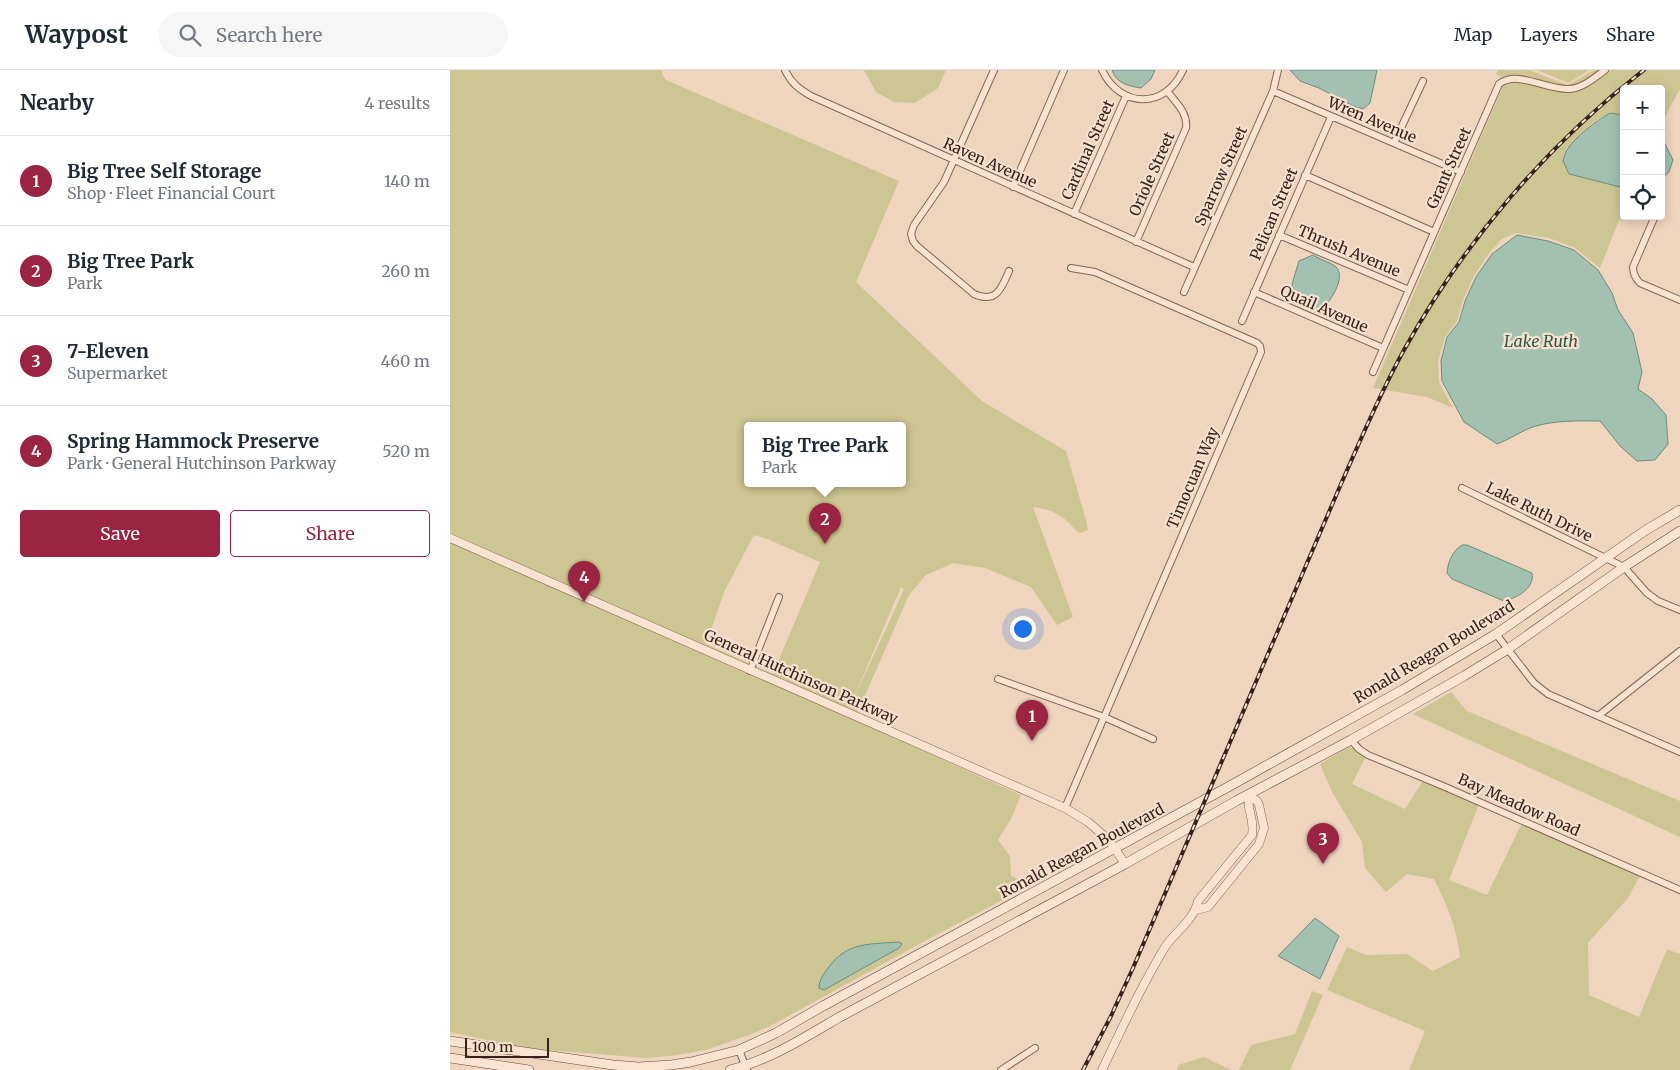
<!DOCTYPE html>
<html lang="en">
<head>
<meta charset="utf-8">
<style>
  :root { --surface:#fff; --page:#f6f6f7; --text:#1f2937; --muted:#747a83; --line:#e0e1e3; --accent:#9a2441 }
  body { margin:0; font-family:Merriweather,serif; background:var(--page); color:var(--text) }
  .controls { position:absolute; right:15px; top:15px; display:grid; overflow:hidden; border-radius:5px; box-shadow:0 2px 12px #0003 }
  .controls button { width:45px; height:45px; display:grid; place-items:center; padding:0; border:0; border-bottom:1px solid var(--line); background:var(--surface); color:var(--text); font:25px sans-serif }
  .scale { position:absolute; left:15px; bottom:12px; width:84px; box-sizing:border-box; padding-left:5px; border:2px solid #37221b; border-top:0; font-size:14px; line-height:18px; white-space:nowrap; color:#37221b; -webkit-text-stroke:4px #f7e1ce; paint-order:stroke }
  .you { position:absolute; left:572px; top:558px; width:18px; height:18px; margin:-12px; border:4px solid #fff; border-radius:50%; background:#1a73e8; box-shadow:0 0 0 8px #1a73e833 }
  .badge { display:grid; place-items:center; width:32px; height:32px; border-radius:50%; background:var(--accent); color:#fff; font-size:16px; font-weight:700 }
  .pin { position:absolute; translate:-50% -41px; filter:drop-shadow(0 1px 2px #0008) }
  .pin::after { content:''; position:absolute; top:26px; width:18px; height:15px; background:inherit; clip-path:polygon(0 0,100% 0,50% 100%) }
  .popup { position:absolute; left:294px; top:352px; width:162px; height:65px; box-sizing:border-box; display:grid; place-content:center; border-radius:5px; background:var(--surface); filter:drop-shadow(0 1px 4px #0005); font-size:16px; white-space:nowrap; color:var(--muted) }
  .popup b { font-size:19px; color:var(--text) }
  .popup::after { content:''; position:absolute; left:50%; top:100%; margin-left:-10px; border:10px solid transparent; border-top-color:var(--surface) }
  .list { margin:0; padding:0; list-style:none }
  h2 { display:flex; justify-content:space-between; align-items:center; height:65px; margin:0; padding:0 20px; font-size:21px }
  h2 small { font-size:16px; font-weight:400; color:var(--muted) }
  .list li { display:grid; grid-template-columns:32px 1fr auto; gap:15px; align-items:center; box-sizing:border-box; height:90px; padding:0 20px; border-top:1px solid var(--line) }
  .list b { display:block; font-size:19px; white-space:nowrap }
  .list p { margin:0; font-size:16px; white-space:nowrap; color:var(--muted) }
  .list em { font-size:16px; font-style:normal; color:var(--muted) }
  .actions { display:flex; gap:10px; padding:15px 20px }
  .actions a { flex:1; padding:11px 0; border:1px solid var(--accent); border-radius:5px; text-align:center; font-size:18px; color:var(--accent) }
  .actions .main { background:var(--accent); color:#fff }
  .icon { flex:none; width:28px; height:28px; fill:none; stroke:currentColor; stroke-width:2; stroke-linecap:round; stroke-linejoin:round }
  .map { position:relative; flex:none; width:1230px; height:1000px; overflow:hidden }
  header { display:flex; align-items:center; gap:30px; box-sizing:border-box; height:70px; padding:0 25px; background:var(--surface); border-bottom:1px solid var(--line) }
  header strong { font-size:24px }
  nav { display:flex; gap:28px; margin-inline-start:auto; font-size:18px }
  .search { width:350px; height:45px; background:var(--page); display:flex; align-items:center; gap:12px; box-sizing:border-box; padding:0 18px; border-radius:28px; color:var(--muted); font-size:19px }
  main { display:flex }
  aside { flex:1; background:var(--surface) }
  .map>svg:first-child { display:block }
  .green { fill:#cec692; fill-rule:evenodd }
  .water { fill:#a2c1b0; stroke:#698f7c }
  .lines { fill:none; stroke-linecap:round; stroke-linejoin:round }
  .minor-casing { stroke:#886456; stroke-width:8 }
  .tertiary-casing { stroke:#886456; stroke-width:9 }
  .secondary-casing { stroke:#6a4639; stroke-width:10 }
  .minor { stroke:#fae4d1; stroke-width:6 }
  .tertiary { stroke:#fae4d1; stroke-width:8 }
  .secondary { stroke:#fae4d1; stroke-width:9 }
  .rail-casing { stroke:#37221b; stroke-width:4 }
  .rail { stroke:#f7e1ce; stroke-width:2; stroke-dasharray:5.5; stroke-linecap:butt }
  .labels { text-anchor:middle; stroke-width:4.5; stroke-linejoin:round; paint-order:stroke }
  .street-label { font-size:15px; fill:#37221b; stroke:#f7e1ce }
  .water-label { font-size:16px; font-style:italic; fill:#2a5849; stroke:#f7e1ce }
</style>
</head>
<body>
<header>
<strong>Waypost</strong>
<div class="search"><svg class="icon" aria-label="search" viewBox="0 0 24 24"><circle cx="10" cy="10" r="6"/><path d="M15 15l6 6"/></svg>Search here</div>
<nav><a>Map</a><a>Layers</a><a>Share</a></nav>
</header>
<main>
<aside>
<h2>Nearby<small>4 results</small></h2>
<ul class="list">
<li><span class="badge">1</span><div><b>Big Tree Self Storage</b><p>Shop · Fleet Financial Court</p></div><em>140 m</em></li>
<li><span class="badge">2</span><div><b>Big Tree Park</b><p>Park</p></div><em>260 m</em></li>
<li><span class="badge">3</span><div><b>7-Eleven</b><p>Supermarket</p></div><em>460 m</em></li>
<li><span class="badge">4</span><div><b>Spring Hammock Preserve</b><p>Park · General Hutchinson Parkway</p></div><em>520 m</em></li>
</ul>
<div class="actions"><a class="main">Save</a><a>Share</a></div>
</aside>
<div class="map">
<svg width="1230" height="1000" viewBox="0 0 1230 1000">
  <rect width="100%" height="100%" fill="#efd4be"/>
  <!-- green -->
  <path class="green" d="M0,0H212V4L216,10L449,111L406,212L532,331L616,381L636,450L638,460L630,463C624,460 623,456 618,452C608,442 596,439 583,437L623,547L607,555L581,517L535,498L503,493L476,505L459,525L407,644L398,640L396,646L571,725L561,749L548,770L560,786L561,806L581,815L482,867L324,954L304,963L256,980L221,986L196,988L74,978L0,962ZM298,355H452V413H298ZM304,465L317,469L370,492L323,604L256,574L275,520ZM451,517L454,519L453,522L402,632Z
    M414,0H496L488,18L465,33L444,32L426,22Z
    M1048,0H1079L1118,15L1144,0H1150C1133,12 1127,17 1106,14L1105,21L1119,22L1128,21L1136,17L1161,0H1230V19L1211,54V19H1174V45C1169,44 1163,43 1158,44C1142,50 1128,68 1116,80L1119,104L1174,118V138L1150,198L1125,178L1099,168L1066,163L1052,169L1040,182L1024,206L1013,230L1007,251L995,267L988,291L989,312L1003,338L977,327L923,318L1056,9L1046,4Z
    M1087,0H1139L1119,13Z
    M1001,622L1017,641L1230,731V767L963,644Z
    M899,677L917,684L902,714L955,739L974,709L1029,734L999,810L1037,825L1072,753L1190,806L1178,828L1138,873L1139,925L1189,947L1217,879L1230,884V1000H959L975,961L877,920L897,877L916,885L957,884L983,901L1010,887C1007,859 997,834 984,809L957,804L936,822L915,798L912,772L882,722L870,694Z
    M862,921L873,925L840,1000H789L801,975L845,964Z
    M754,987L781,1000H727L728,995Z"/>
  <!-- water -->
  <path class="water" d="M662,0H705L701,9L691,18C678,16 666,13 662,0Z
    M840,0H927L920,33L913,39L903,36L869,18L850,11Z
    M1160,43L1174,45V118L1119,104L1113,91C1114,88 1115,83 1117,80C1125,67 1146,51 1160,43Z
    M1211,66L1223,90L1219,102L1211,109Z
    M1067,165L1098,171L1124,180L1148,200L1162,223L1168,240L1183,263L1192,302L1188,319L1202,329L1216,345L1218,374L1205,390L1187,391L1171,377L1150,351C1128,351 1107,350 1086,356C1072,360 1061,369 1047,374L1014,352L992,311L991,291L997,267L1009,252L1015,231L1026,207L1042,184Z
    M863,185C869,189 879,192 885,196C898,207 879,233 870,242C833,228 839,225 849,191Z
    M1012,475H1017L1082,503C1085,519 1066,528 1054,531L1002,509L997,503C998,492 1002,481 1012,475Z
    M865,848L889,866L870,909L828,886Z
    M449,872L452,874L449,878L374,920L369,918C369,910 374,903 379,897C396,872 422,874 449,872Z"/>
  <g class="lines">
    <defs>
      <path id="minor" d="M335,0C341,13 349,19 361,26L744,197
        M544,0L494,112L464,155L461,164L463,171L467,176L524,224C546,234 552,218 559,201
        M652,0C670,38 715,40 733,0
        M823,21L1011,102
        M944,73L973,11
        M855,105L984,162
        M563,117L614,0
        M624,144L676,26
        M1205,146L1183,197C1183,204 1185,208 1190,213L1230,230
        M829,165L959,220
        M686,172L736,58C738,43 726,33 718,22
        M734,222L823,21L828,0
        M804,222L933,278
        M792,251L881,47
        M923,302L1049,14C1068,0 1093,19 1118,19C1132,19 1144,8 1155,0
        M1012,418L1174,497L1197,523L1208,531L1230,540
        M1046,564L1084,613L1098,624L1230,682
        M300,601L329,527
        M548,609L654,647L703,669
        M1148,646L1230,581
        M901,670L909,679L918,685L993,716L1230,820
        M615,738L811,282L810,276L807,273L645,202L621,198
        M289,980L297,1000
        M551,1000L585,978"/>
      <path id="tertiary" d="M0,468L615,738L638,752L659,770L675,794
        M652,1000C672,958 691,917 715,877C725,862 744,850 748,831L802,765C805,747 796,741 799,725L807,731L809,735L814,758L809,774L758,837L746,840"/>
      <path id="secondary" d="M0,971L163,995L189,997L221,995L241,992L289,980L326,963L373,936L778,717L952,620L1046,564L1196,460L1230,440
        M0,988L79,1000
        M280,1000C319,990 354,968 388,948L675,794L786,731L901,670L1014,606L1058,579L1174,497L1230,461"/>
    </defs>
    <!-- minor casing -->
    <use href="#minor" class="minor-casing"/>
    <!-- tertiary casing -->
    <use href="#tertiary" class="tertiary-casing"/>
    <!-- secondary casing -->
    <use href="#secondary" class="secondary-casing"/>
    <!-- minor -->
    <use href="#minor" class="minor"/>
    <!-- tertiary -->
    <use href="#tertiary" class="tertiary"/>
    <!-- secondary -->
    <use href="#secondary" class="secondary"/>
    <defs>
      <path id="rail" d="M633,1000L661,946L683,898L891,414C911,369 930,323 954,280C1014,172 1096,76 1194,0"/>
    </defs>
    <!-- rail casing -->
    <use href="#rail" class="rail-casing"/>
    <!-- rail -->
    <use href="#rail" class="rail"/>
  </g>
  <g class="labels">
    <!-- street labels -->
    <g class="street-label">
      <text transform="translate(922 50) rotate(23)" y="5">Wren Avenue</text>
      <text transform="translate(638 80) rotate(-66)" y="5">Cardinal Street</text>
      <text transform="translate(540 93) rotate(24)" y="5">Raven Avenue</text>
      <text transform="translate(999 98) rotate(-66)" y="5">Grant Street</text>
      <text transform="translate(702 104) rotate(-66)" y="5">Oriole Street</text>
      <text transform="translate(771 106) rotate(-66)" y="5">Sparrow Street</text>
      <text transform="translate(824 144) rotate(-67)" y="5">Pelican Street</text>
      <text transform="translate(899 181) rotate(23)" y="5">Thrush Avenue</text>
      <text transform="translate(874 239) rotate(24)" y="5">Quail Avenue</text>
      <text transform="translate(743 408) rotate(-67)" y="5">Timocuan Way</text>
      <text transform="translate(1089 442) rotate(26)" y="5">Lake Ruth Drive</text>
      <text transform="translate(984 582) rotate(-31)" y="5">Ronald Reagan Boulevard</text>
      <text transform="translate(351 607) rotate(24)" y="5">General Hutchinson Parkway</text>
      <text transform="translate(1069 735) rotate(24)" y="5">Bay Meadow Road</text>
      <text transform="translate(632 781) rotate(-28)" y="5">Ronald Reagan Boulevard</text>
    </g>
    <!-- water labels -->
    <g class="water-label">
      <text x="1091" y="277">Lake Ruth</text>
    </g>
  </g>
</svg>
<div class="controls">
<button>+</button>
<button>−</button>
<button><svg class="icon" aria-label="locate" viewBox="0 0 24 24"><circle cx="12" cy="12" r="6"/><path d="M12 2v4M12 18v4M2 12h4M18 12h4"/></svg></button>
</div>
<div class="scale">100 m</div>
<div class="you"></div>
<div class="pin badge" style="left:582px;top:671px">1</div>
<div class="pin badge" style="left:375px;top:474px">2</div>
<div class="popup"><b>Big Tree Park</b>Park</div>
<div class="pin badge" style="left:873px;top:794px">3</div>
<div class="pin badge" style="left:134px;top:532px">4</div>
</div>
</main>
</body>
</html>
